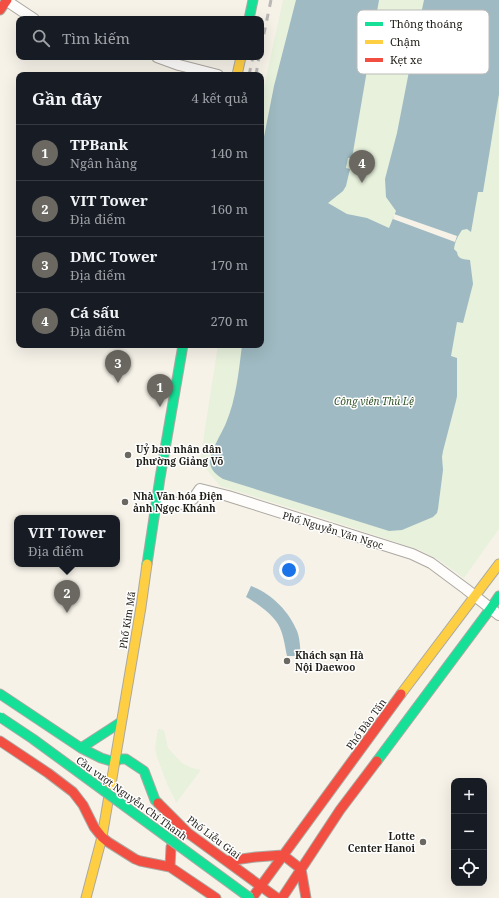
<!DOCTYPE html>
<html lang="vi">
<head>
<meta charset="utf-8">
<style>
  :root { --surface:#171b24; --page:#242831; --text:#f1f3f6; --muted:#9ea1a6; --line:#363941; --accent:#6a6860 }
  body { margin:0; font-family:"Noto Serif",serif; background:var(--page); color:var(--text) }
  .controls { position:absolute; right:12px; bottom:12px; display:grid; overflow:hidden; border-radius:8px; box-shadow:0 4px 16px #0002 }
  .controls button { width:36px; height:36px; display:grid; place-items:center; padding:0; border:0; border-bottom:1px solid var(--line); background:var(--surface); color:var(--text); font:20px sans-serif }
  .you { position:absolute; left:289px; top:570px; width:14px; height:14px; margin:-10px; border:3px solid #fff; border-radius:50%; background:#1a73e8; box-shadow:0 0 0 6px #1a73e833 }
  .badge { display:grid; place-items:center; width:26px; height:26px; border-radius:50%; background:var(--accent); color:#fff; font-size:13px; font-weight:700 }
  .pin { position:absolute; translate:-50% -33px; filter:drop-shadow(0 1px 2px #0008) }
  .pin::after { content:''; position:absolute; top:21px; width:14px; height:12px; background:inherit; clip-path:polygon(0 0,100% 0,50% 100%) }
  .popup { position:absolute; left:14px; top:515px; width:106px; height:52px; box-sizing:border-box; display:grid; place-content:center; border-radius:8px; background:var(--surface); filter:drop-shadow(0 1px 3px #0005); font-size:13px; white-space:nowrap; color:var(--muted) }
  .popup b { font-size:15px; color:var(--text) }
  .popup::after { content:''; position:absolute; left:50%; top:100%; margin-left:-8px; border:8px solid transparent; border-top-color:var(--surface) }
  .list { margin:0; padding:0; list-style:none }
  h2 { display:flex; justify-content:space-between; align-items:center; height:52px; margin:0; padding:0 16px; font-size:17px }
  h2 small { font-size:13px; font-weight:400; color:var(--muted) }
  .list li { display:grid; grid-template-columns:26px 1fr auto; gap:12px; align-items:center; box-sizing:border-box; height:56px; padding:0 16px; border-top:1px solid var(--line) }
  .list b { display:block; font-size:15px; white-space:nowrap }
  .list p { margin:0; font-size:13px; white-space:nowrap; color:var(--muted) }
  .list em { font-size:13px; font-style:normal; color:var(--muted) }
  .icon { flex:none; width:22px; height:22px; fill:none; stroke:currentColor; stroke-width:2; stroke-linecap:round; stroke-linejoin:round }
  .map { position:relative; flex:none; width:499px; height:898px; overflow:hidden }
  .search { position:absolute; background:var(--surface); box-shadow:0 4px 16px #0002; left:16px; top:16px; width:248px; height:44px; display:flex; align-items:center; gap:10px; box-sizing:border-box; padding:0 14px; border-radius:8px; color:var(--muted); font-size:15px }
  .panel { position:absolute; background:var(--surface); box-shadow:0 4px 16px #0002; left:16px; top:72px; width:248px; height:276px; border-radius:8px }
  .map>svg:first-child { display:block }
  .green { fill:#e7f1dc }
  .water { fill:#9fbac2 }
  .pier { fill:#f6f2e8 }
  .lines { fill:none; stroke-linecap:round; stroke-linejoin:round }
  .street-casing { stroke:#aca9a1; stroke-width:12 }
  .fast-casing { stroke:#aca9a1; stroke-width:11 }
  .slow-casing { stroke:#aca9a1; stroke-width:11 }
  .jam-casing { stroke:#aca9a1; stroke-width:11 }
  .street { stroke:#fefdfc; stroke-width:10 }
  .fast { stroke:#16e098; stroke-width:9 }
  .slow { stroke:#ffcf43; stroke-width:9 }
  .jam { stroke:#f24e42; stroke-width:9 }
  .rail { stroke:#b9b7b5; stroke-width:3; stroke-dasharray:7 7; stroke-linecap:butt }
  .fast-bridge-casing { stroke:#aca9a1; stroke-width:11; stroke-linecap:butt }
  .fast-bridge { stroke:#16e098; stroke-width:9 }
  .poi-dot { fill:#6a6860; stroke:#fff; stroke-width:1.5 }
  .labels { text-anchor:middle; stroke-width:3; stroke-linejoin:round; paint-order:stroke }
  .park-label { font-size:10px; font-style:italic; fill:#345529; stroke:#fff }
  .poi-label { font-size:10px; font-weight:bold; fill:#1f1d16; stroke:#fff; text-anchor:start }
  .street-label { font-size:10px; fill:#1f1d16; stroke:#fff }
  .key { fill:#fff; stroke:#bcbbb9; stroke-width:1 }
  .key-label { font-size:11px; fill:#1f1d16 }
</style>
</head>
<body>
<div class="map">
<svg width="499" height="898" viewBox="0 0 499 898">
  <rect width="100%" height="100%" fill="#f6f2e8"/>
  <!-- green -->
  <path class="green" d="M283,0H499V529L464,578L439,560L420,550L311,514L220,486L200,461L218,345H261V101Z
    M158,729L164,730L168,748L182,763L192,768L201,770L176,803L174,798L167,784L157,757L155,748Z"/>
  <!-- water -->
  <path class="water" d="M296,0H379L352,158H348L346,168L350,169L346,186L343,191L328,203L347,214L367,218L389,228L396,211L386,197L385,179L397,133L412,56L424,0H499V94L483,192H478L471,232L467,229L462,230C458,236 455,241 454,249L457,252C458,260 464,259 470,260L473,284L463,323L457,322L451,356L457,358V396L456,401L443,451L442,457L443,470L438,509L437,513L433,517L402,530L389,531L223,479C217,475 211,471 210,463C209,453 222,433 226,423C236,400 239,370 242,345H261V152L274,86Z
    M251,586C271,593 289,611 297,631C300,638 300,648 301,656H287C285,647 284,637 280,628C275,616 257,603 246,597Z"/>
  <!-- pier -->
  <path class="pier" d="M394,214L457,236L455,242L393,219Z"/>
  <g class="lines">
    <defs>
      <path id="street" d="M7,1L34,19
        M157,57L179,65L218,75
        M157,500L183,504L193,499L200,489L228,496L412,554L431,563L466,589L499,615"/>
      <path id="fast" d="M249,19L253,0
        M147,564L160,478L183,345
        M0,694L81,748L101,758L114,762L120,759H126L144,771L155,800L158,803
        M81,748L121,722
        M377,761L491,608L499,596"/>
      <path id="slow" d="M237,75L241,57
        M401,694L499,564
        M86,898L102,837L141,607L147,564"/>
      <path id="jam" d="M0,10L7,0
        M0,741L48,773L73,792L83,805L94,827L102,837L108,842L135,859L140,861L170,867L216,898
        M158,803L188,833L277,898
        M227,861L256,857L283,855L301,869L306,898
        M170,867L171,847L176,838L182,835
        M252,898L401,694
        M282,898L340,810L377,761"/>
    </defs>
    <!-- street casing -->
    <use href="#street" class="street-casing"/>
    <!-- fast casing -->
    <use href="#fast" class="fast-casing"/>
    <!-- slow casing -->
    <use href="#slow" class="slow-casing"/>
    <!-- jam casing -->
    <use href="#jam" class="jam-casing"/>
    <!-- street -->
    <use href="#street" class="street"/>
    <!-- fast -->
    <use href="#fast" class="fast"/>
    <!-- slow -->
    <use href="#slow" class="slow"/>
    <!-- jam -->
    <use href="#jam" class="jam"/>
    <!-- rail -->
    <path class="rail" d="M261,48L271,0
      M249,75L253,57
      M256,75L259,57"/>
    <defs>
      <path id="fast-bridge" d="M0,717L33,739L250,898"/>
    </defs>
    <!-- fast-bridge casing -->
    <use href="#fast-bridge" class="fast-bridge-casing"/>
    <!-- fast-bridge -->
    <use href="#fast-bridge" class="fast-bridge"/>
  </g>
  <!-- markers -->
  <g class="poi-dot">
    <circle cx="128" cy="455" r="4"/>
    <circle cx="125" cy="502" r="4"/>
    <circle cx="287" cy="661" r="4"/>
    <circle cx="423" cy="842" r="4"/>
  </g>
  <g class="labels">
    <!-- park labels -->
    <g class="park-label">
      <text x="374" y="405">Công viên Thủ Lệ</text>
    </g>
    <!-- poi labels -->
    <g class="poi-label">
      <text x="136" y="453">Uỷ ban nhân dân<tspan x="136" dy="12">phường Giảng Võ</tspan></text>
      <text x="133" y="500">Nhà Văn hóa Điện<tspan x="133" dy="12">ảnh Ngọc Khánh</tspan></text>
      <text x="295" y="659">Khách sạn Hà<tspan x="295" dy="12">Nội Daewoo</tspan></text>
      <text x="415" y="840" text-anchor="end">Lotte<tspan x="415" dy="12">Center Hanoi</tspan></text>
    </g>
    <!-- street labels -->
    <g class="street-label">
      <text transform="translate(333 530) rotate(17)" y="4">Phố Nguyễn Văn Ngọc</text>
      <text transform="translate(127 620) rotate(-81)" y="4">Phố Kim Mã</text>
      <text transform="translate(366 724) rotate(-54)" y="4">Phố Đào Tấn</text>
      <text transform="translate(132 798) rotate(36)" y="4">Cầu vượt Nguyễn Chí Thanh</text>
      <text transform="translate(214 837) rotate(37)" y="4">Phố Liễu Giai</text>
    </g>
  </g>
  <!-- legend -->
  <rect x="357" y="10" width="132" height="64" rx="6" class="key"/>
  <rect x="365" y="22" width="18" height="4" fill="#16e098"/>
  <rect x="365" y="40" width="18" height="4" fill="#ffcf43"/>
  <rect x="365" y="58" width="18" height="4" fill="#f24e42"/>
  <g class="key-label">
    <text x="390" y="28">Thông thoáng</text>
    <text x="390" y="46">Chậm</text>
    <text x="390" y="64">Kẹt xe</text>
  </g>
</svg>
<div class="controls">
<button>+</button>
<button>−</button>
<button><svg class="icon" aria-label="locate" viewBox="0 0 24 24"><circle cx="12" cy="12" r="6"/><path d="M12 2v4M12 18v4M2 12h4M18 12h4"/></svg></button>
</div>
<div class="you"></div>
<div class="pin badge" style="left:160px;top:407px">1</div>
<div class="pin badge" style="left:67px;top:613px">2</div>
<div class="popup"><b>VIT Tower</b>Địa điểm</div>
<div class="pin badge" style="left:118px;top:383px">3</div>
<div class="pin badge" style="left:362px;top:183px">4</div>
<div class="search"><svg class="icon" aria-label="search" viewBox="0 0 24 24"><circle cx="10" cy="10" r="6"/><path d="M15 15l6 6"/></svg>Tìm kiếm</div>
<section class="panel">
<h2>Gần đây<small>4 kết quả</small></h2>
<ul class="list">
<li><span class="badge">1</span><div><b>TPBank</b><p>Ngân hàng</p></div><em>140 m</em></li>
<li><span class="badge">2</span><div><b>VIT Tower</b><p>Địa điểm</p></div><em>160 m</em></li>
<li><span class="badge">3</span><div><b>DMC Tower</b><p>Địa điểm</p></div><em>170 m</em></li>
<li><span class="badge">4</span><div><b>Cá sấu</b><p>Địa điểm</p></div><em>270 m</em></li>
</ul>
</section>
</div>
</body>
</html>
